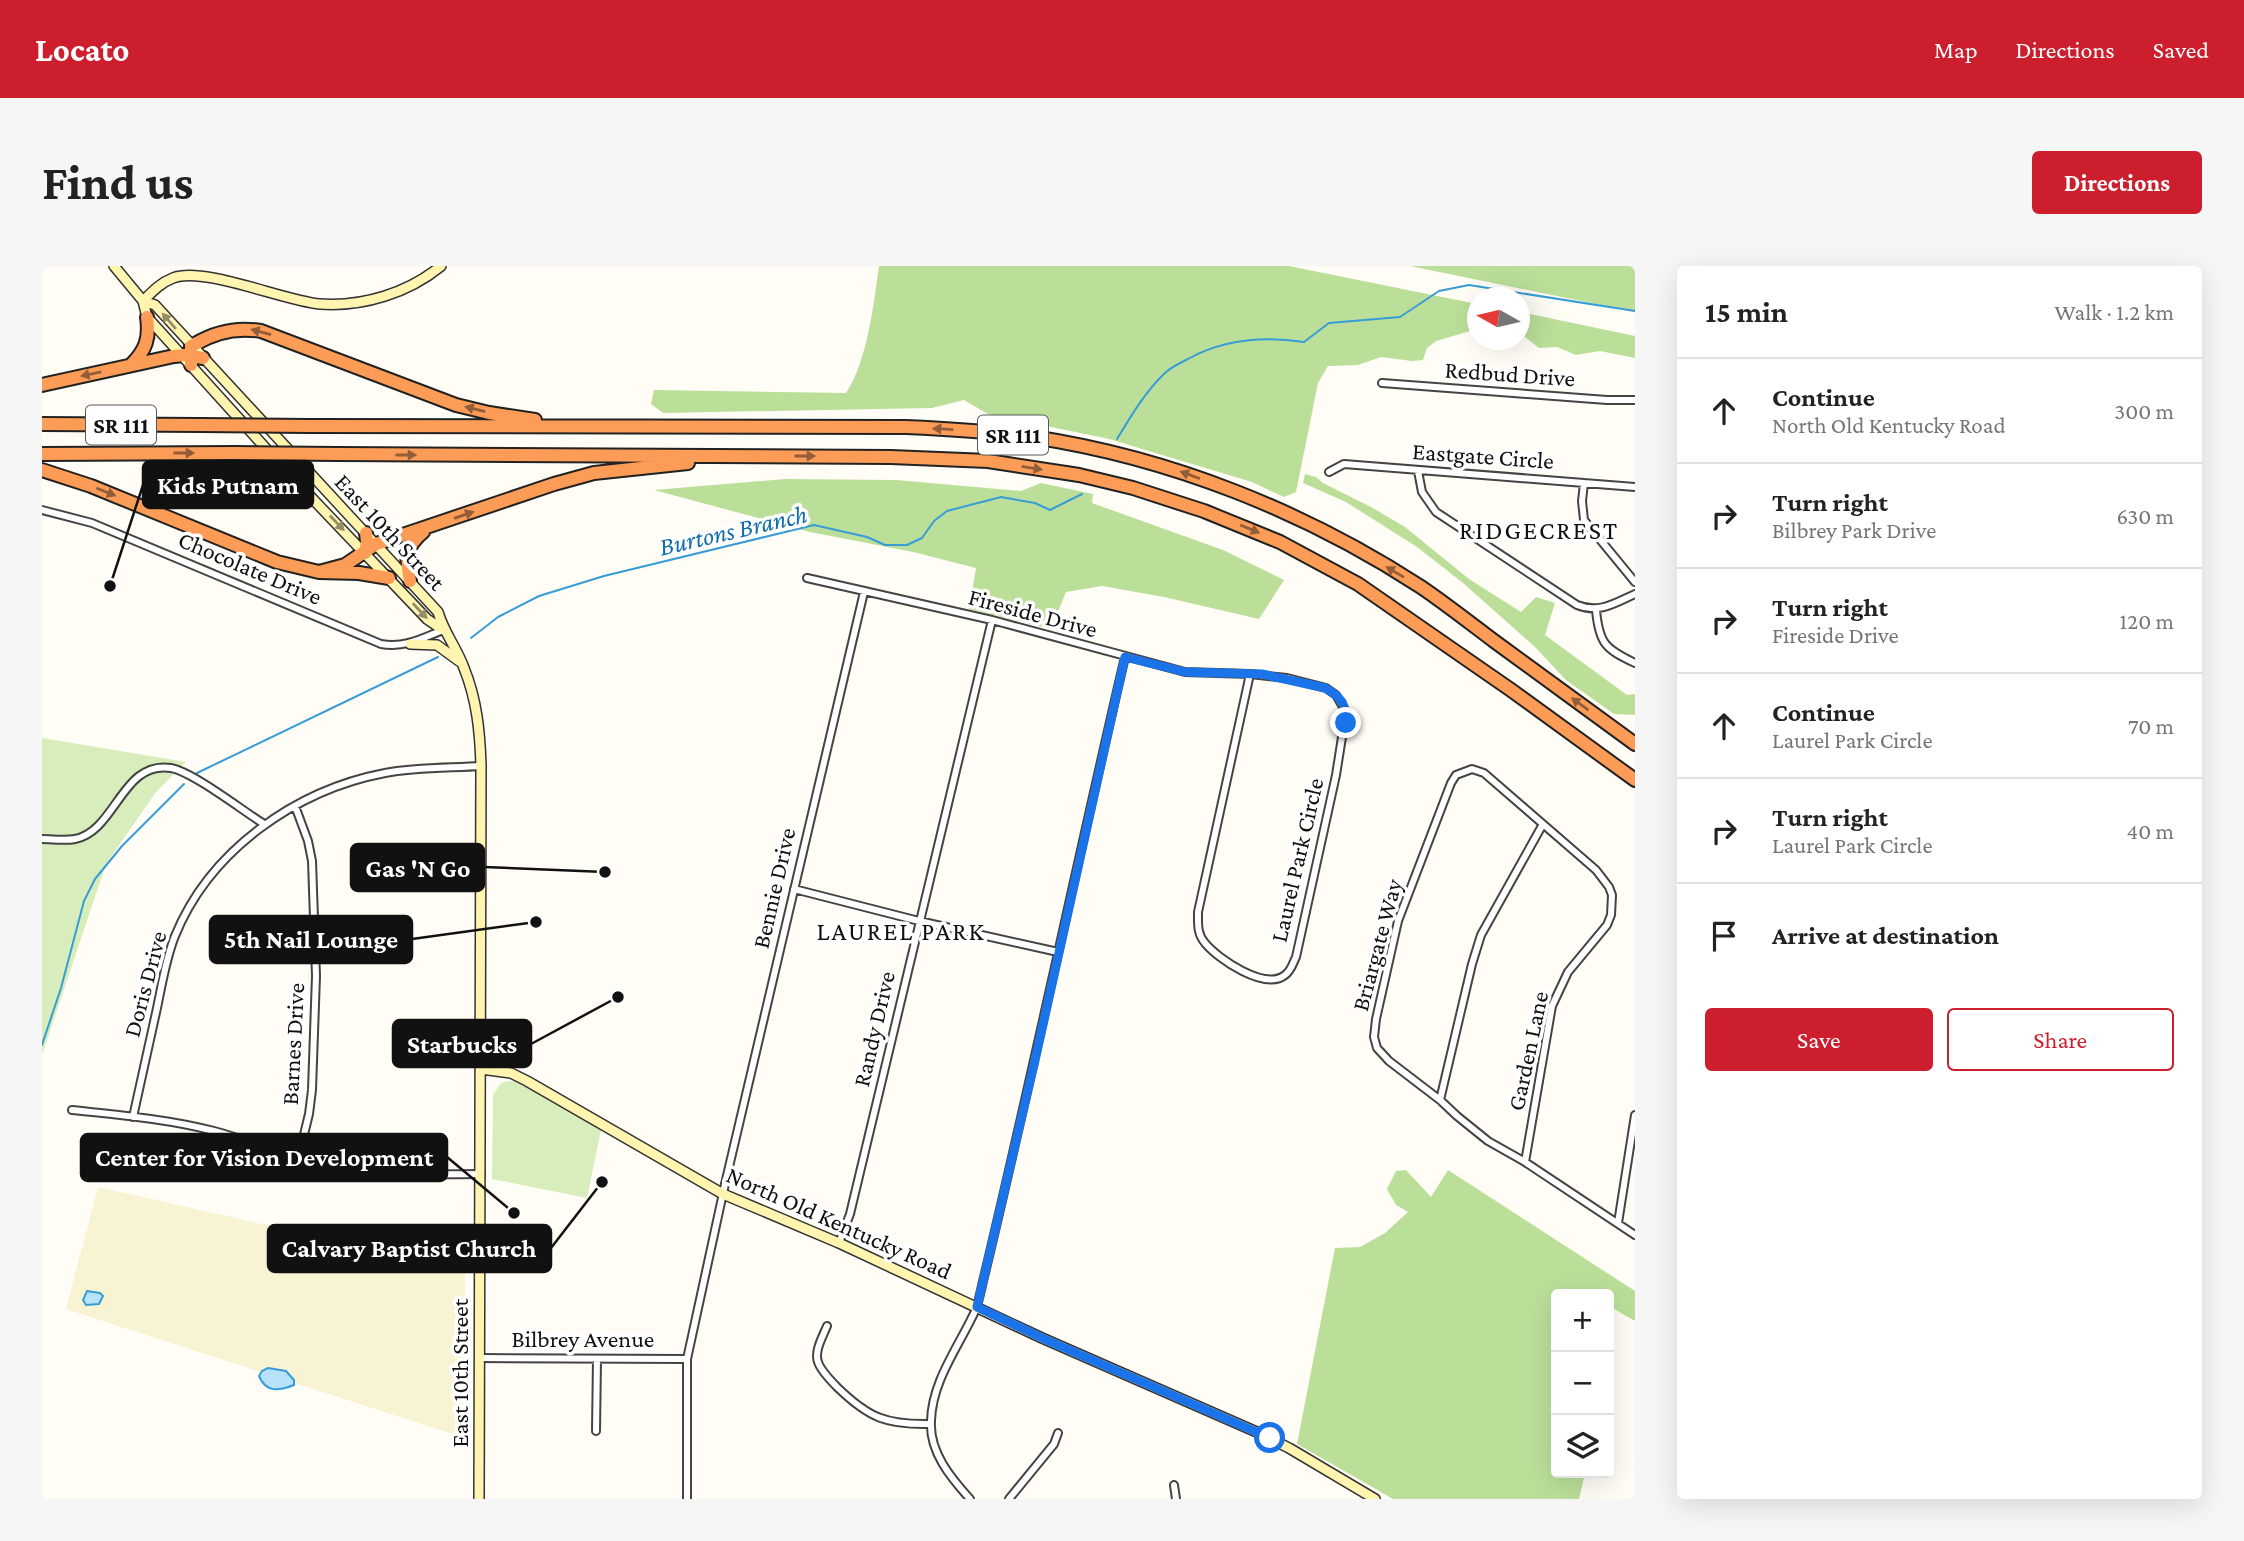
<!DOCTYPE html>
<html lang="en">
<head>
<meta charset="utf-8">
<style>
  :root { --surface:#fff; --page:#f6f6f6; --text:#222; --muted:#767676; --line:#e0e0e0; --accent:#cc1e2c }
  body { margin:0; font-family:"Crimson Pro",serif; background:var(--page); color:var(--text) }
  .controls { position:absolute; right:21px; bottom:21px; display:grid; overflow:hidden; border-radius:7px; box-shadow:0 7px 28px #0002 }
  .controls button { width:63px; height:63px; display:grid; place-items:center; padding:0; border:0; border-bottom:2px solid var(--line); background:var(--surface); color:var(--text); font:35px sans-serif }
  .compass { position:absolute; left:1425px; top:21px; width:63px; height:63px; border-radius:50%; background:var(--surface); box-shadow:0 7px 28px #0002; rotate:278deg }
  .stop { position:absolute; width:21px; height:21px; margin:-16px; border:5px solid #1a73e8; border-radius:50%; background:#fff }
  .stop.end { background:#1a73e8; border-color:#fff; box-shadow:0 2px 7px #0008 }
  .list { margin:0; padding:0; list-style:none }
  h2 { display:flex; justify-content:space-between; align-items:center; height:91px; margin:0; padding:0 28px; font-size:30px }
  h2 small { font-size:23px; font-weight:400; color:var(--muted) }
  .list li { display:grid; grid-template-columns:46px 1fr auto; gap:21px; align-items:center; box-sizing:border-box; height:105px; padding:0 28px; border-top:2px solid var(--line) }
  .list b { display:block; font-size:26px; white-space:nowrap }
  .list p { margin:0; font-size:23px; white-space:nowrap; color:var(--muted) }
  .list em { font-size:23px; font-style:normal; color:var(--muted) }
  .actions { display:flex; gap:14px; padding:21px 28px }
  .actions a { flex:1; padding:16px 0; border:2px solid var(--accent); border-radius:7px; text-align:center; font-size:24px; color:var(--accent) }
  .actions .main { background:var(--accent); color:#fff }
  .icon { flex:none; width:38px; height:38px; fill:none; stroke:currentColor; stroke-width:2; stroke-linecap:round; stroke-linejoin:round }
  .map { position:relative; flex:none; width:1593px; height:1233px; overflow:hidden; border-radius:7px }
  header { display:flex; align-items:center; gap:42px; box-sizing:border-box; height:98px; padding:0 35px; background:var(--accent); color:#fff }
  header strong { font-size:33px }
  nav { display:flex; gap:38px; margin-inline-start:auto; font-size:24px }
  .intro { display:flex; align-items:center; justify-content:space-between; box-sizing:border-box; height:168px; padding:0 42px }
  h1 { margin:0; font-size:49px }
  .button { padding:18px 32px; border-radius:7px; background:var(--accent); color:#fff; font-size:24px; font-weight:700 }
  main { display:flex; gap:42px; padding:0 42px }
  aside { flex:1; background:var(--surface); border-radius:7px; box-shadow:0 7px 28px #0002 }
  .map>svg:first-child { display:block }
  .farmland { fill:#f8f3d2 }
  .green { fill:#d7edbb }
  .forest { fill:#bbdf99 }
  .water { fill:#b6e3fa; stroke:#389cd6; stroke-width:2 }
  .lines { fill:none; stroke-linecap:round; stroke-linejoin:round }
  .stream { stroke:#389cd6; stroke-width:2 }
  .street-casing { stroke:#444; stroke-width:10 }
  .secondary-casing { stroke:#333; stroke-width:12 }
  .highway-casing { stroke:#222; stroke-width:16 }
  .street { stroke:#fff; stroke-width:6 }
  .secondary { stroke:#fff4b0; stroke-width:9 }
  .highway { stroke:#fc9c56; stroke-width:12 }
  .highway-bridge-casing { stroke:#222; stroke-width:16; stroke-linecap:butt }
  .highway-bridge { stroke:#fc9c56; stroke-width:12 }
  .oneway { fill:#948e68 }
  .oneway2 { fill:#925d37 }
  .route { stroke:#1a73e8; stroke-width:9 }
  .labels { text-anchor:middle; stroke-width:7; stroke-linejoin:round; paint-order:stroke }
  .shield { fill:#fff; stroke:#585858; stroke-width:2 }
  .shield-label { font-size:23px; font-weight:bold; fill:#111 }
  .street-label { font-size:24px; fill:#111; stroke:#fff }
  .water-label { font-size:26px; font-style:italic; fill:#106ead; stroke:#fff }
  .neighbourhood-label { font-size:26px; letter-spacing:2px; fill:#111; stroke:#fff }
  .leader { fill:none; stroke:#111; stroke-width:2.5 }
  .callout-dot { fill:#111; stroke:#fff; stroke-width:2.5 }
  .callout { fill:#111; stroke:#111; stroke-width:2.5 }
  .callout-label { font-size:26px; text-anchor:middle; font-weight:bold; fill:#fff }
</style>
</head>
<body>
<header>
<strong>Locato</strong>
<nav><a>Map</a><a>Directions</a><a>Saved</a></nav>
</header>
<div class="intro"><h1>Find us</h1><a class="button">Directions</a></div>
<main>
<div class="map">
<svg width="1593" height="1233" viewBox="0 0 1593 1233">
  <rect width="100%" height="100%" fill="#fffdf5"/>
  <!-- farmland -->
  <path class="farmland" d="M56,921L423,1004V1172L24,1043Z"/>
  <!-- green -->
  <path class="green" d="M0,472L144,496L114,526L64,598L0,789Z
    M465,815H472L481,818L559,864L545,932L450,913L451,829L458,818Z"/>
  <!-- forest -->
  <path class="forest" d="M837,0H1247L1435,38V63L1394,75L1385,82L1381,94L1370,95L1339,91L1316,99L1286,100L1276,117L1254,226L1242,231L1210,216L1067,173L946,148L922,134L890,142L621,147L609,138L612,124L804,127C825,96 832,37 837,0Z
    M1368,0H1593V46Z
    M1478,46L1593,70V92L1558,85L1534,89L1515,81L1497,82L1478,67Z
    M1263,208L1274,211L1281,217L1329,241L1363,261L1427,313L1479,346L1494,331L1513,337L1503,369L1585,429L1593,428V449L1572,448L1524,414L1493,381L1421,317L1375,281L1304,236L1261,217Z
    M743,213L854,214L979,225L999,217L1051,228L1050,237L1181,284L1242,314L1217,353L1122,331L1060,320L1024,326L1009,363L927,343L934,302L871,286L768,266L612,224Z
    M1364,904L1389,931L1406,904L1593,1025V1055L1567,1040V1028H1514V1207H1543L1537,1233H1351L1255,1178L1293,982L1318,981L1343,967L1366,946L1354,939L1345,923L1354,905Z"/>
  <!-- water -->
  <path class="water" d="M45,1025L58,1027L61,1030L57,1038L44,1039L41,1034Z
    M226,1102L244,1105L252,1114V1119C237,1125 224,1127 217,1110L220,1105Z"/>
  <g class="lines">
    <!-- stream -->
    <path class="stream" d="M1075,173C1089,150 1103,126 1123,107C1129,101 1138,97 1146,93C1182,73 1221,70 1262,76L1287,57L1358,51L1397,25L1427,19L1593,45
      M429,372L456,351L497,330L562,310L772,259L825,271L843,279H865L880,272L892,255L905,245L959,231L993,237L1008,244L1040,228
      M155,507L396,391
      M0,779L19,722L42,635L53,613L80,580L142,518"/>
    <defs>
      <path id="street" d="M1340,117L1565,134H1593
        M1376,205L1380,226L1394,246L1535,339C1557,348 1573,337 1593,328
        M1287,206L1302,198L1593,221
        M1542,217L1540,235L1542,254L1593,316
        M0,244L50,257L339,378C363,382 379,373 401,364
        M765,312L950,354L1143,406L1208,408
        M1554,344C1557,377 1563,383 1593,397
        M1208,408L1245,412L1284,422L1294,429L1304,446L1294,509L1254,691C1251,697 1249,705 1243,709C1223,725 1176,693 1163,677C1155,668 1156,658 1156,646Z
        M253,540L266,575L270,595L274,710L270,824L267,848L256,893
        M0,573C10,573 23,575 33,573C74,565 80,494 129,502C151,506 201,545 222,558
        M752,623L877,655L1016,686
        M1398,834L1430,698L1439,669L1501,558
        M30,844C77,849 126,853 172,865C214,876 253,895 295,903C343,911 391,908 439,908
        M91,851C99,814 107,778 115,742C120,718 124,692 133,670C168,584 254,524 343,507C374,501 408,502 439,500
        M1483,896L1510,740L1526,706L1565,659L1569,649L1570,629L1567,621L1554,604L1442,507L1430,503L1414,509L1409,517L1356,655L1334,753L1332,771L1335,782L1347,795L1398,834L1415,850L1446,875L1483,896L1593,969
        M1576,957L1593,849
        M797,977L808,948L950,354
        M785,1060C781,1070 772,1085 776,1096C779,1105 789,1115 796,1122C827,1152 845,1159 888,1158
        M437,1092L645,1093
        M554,1165L555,1093
        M1132,1219L1134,1233
        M645,1233V1093L683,918L822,326
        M928,1233C909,1212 887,1186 889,1155C890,1114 918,1079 934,1043C938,1031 940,1018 943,1007C992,802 1035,596 1083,391
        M967,1233L1012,1178L1016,1167"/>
      <path id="secondary" d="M72,0L101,35L113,39L396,346C402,367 415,382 422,402C435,434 438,466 439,500L437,1233
        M101,35L105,51L247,208L385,353L401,364
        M101,35C110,26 118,17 131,12C162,0 242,35 278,38C321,41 366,27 399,0
        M368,378L395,379L417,395
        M439,803L469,807L485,815L681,928L797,977L1000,1072L1217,1167L1247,1182L1333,1233"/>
      <path id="highway" d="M89,99C104,84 108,72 105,51
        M149,99V80L153,78C173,66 195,61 219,65L414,139L447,147L493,154
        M0,119L132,90L143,89L161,92
        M0,158L158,159
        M267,160L864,161C907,163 949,165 991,171C1129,192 1262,245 1379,321C1404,338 1428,357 1452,375C1499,409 1546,444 1593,478
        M0,188L194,187
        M296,188L849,191L946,195L1037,209L1091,222L1162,245L1238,276L1316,318L1469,424L1593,514
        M0,204L49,220L235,296L277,306L317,307L347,312
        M323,287L325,276L324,267
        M277,306L303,299L334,278L512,218L552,207L646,197
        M368,315C364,292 362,282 381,266"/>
    </defs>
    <!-- street casing -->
    <use href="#street" class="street-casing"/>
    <!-- secondary casing -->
    <use href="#secondary" class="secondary-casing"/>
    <!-- highway casing -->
    <use href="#highway" class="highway-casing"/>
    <!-- street -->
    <use href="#street" class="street"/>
    <!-- secondary -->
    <use href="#secondary" class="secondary"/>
    <!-- highway -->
    <use href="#highway" class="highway"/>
    <defs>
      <path id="highway-bridge" d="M158,159L267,160
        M194,187L296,188"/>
    </defs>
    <!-- highway-bridge casing -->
    <use href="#highway-bridge" class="highway-bridge-casing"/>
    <!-- highway-bridge -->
    <use href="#highway-bridge" class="highway-bridge"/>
  </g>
  <!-- one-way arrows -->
  <defs><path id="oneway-solid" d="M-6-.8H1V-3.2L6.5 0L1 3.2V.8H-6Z" transform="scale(1.75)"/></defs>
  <g class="oneway">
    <use href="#oneway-solid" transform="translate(127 55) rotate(-131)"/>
    <use href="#oneway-solid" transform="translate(295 257) rotate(46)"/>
    <use href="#oneway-solid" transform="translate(378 345) rotate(47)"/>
  </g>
  <g class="oneway2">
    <use href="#oneway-solid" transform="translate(219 66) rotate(-165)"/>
    <use href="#oneway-solid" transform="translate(49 108) rotate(168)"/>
    <use href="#oneway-solid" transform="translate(433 143) rotate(-166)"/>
    <use href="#oneway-solid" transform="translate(901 163) rotate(-177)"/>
    <use href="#oneway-solid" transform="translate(142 187)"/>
    <use href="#oneway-solid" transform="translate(364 189)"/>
    <use href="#oneway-solid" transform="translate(763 190)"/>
    <use href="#oneway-solid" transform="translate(990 202) rotate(9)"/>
    <use href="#oneway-solid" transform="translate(1148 209) rotate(-160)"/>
    <use href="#oneway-solid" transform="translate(64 226) rotate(22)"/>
    <use href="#oneway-solid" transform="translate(422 249) rotate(-19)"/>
    <use href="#oneway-solid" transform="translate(1208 263) rotate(22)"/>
    <use href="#oneway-solid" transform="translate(1353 306) rotate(-149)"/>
    <use href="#oneway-solid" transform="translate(1538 438) rotate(-144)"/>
  </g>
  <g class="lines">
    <!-- route -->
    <path class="route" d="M1228,1172L1000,1072L935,1041L992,799L1083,391L1143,406L1220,408L1283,422L1294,429L1300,436L1304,446V457"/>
  </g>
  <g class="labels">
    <!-- shield labels -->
    <g class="shield">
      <rect x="44" y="139.5" width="70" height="39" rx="5"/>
      <rect x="936" y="149.5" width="70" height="39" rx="5"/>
    </g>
    <g class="shield-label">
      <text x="79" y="167">SR 111</text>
      <text x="971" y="177">SR 111</text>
    </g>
    <!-- street labels -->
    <g class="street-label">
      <text transform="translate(1468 108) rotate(4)" y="8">Redbud Drive</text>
      <text transform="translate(1441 190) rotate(4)" y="8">Eastgate Circle</text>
      <text transform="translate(348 266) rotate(47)" y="8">East 10th Street</text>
      <text transform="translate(208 302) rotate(23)" y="8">Chocolate Drive</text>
      <text transform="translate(991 347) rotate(15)" y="8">Fireside Drive</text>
      <text transform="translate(1255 594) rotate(-77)" y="8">Laurel Park Circle</text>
      <text transform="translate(732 622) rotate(-77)" y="8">Bennie Drive</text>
      <text transform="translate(1335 679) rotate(-75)" y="8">Briargate Way</text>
      <text transform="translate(103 718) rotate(-75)" y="8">Doris Drive</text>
      <text transform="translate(832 763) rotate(-77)" y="8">Randy Drive</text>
      <text transform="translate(251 778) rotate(-87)" y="8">Barnes Drive</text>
      <text transform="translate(1486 785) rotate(-78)" y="8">Garden Lane</text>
      <text transform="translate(797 957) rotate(24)" y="8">North Old Kentucky Road</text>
      <text x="541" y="1081">Bilbrey Avenue</text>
      <text transform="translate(418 1107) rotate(-90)" y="8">East 10th Street</text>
    </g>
    <!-- water labels -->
    <g class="water-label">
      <text transform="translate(691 264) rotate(-13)" y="9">Burtons Branch</text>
    </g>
    <!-- neighbourhood labels -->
    <g class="neighbourhood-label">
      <text x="1497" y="273">RIDGECREST</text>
      <text x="859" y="674">LAUREL PARK</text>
    </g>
  </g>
  <!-- callouts -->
  <path class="leader" d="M68 320L101 219M563 606L442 601M494 656L370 673M576 731L489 778M472 947L405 891M560 916L509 982"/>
  <g class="callout-dot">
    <circle cx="68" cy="320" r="7"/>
    <circle cx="563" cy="606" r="7"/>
    <circle cx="494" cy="656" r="7"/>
    <circle cx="576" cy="731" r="7"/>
    <circle cx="472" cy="947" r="7"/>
    <circle cx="560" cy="916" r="7"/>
  </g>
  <g class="callout">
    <rect x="101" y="195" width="170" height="47" rx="7"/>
    <rect x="309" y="578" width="133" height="47" rx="7"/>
    <rect x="168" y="650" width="202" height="47" rx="7"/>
    <rect x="351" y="754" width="138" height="47" rx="7"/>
    <rect x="39" y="868" width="366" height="47" rx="7"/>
    <rect x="226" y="959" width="283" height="47" rx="7"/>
  </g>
  <g class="callout-label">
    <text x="186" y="228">Kids Putnam</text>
    <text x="376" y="611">Gas 'N Go</text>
    <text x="269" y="682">5th Nail Lounge</text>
    <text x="420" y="787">Starbucks</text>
    <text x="222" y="900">Center for Vision Development</text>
    <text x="367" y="991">Calvary Baptist Church</text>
  </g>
</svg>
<div class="controls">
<button>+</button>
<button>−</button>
<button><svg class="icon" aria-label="layers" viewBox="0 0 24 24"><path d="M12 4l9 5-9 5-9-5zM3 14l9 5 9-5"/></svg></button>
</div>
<svg class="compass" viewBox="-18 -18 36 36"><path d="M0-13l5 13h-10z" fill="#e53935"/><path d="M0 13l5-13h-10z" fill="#767676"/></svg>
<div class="stop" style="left:1228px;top:1172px"></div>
<div class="stop end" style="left:1304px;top:457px"></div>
</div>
<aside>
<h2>15 min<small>Walk · 1.2 km</small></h2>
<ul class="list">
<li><svg class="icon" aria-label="ahead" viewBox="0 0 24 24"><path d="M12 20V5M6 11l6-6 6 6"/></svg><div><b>Continue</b><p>North Old Kentucky Road</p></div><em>300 m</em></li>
<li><svg class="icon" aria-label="right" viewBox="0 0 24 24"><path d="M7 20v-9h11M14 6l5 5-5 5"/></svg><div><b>Turn right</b><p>Bilbrey Park Drive</p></div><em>630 m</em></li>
<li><svg class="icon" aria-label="right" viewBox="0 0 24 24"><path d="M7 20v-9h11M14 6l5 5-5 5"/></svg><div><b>Turn right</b><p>Fireside Drive</p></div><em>120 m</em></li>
<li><svg class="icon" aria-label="ahead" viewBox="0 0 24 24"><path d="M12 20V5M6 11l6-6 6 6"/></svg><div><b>Continue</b><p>Laurel Park Circle</p></div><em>70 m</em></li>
<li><svg class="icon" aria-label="right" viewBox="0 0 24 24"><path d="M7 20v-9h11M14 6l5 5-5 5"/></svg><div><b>Turn right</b><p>Laurel Park Circle</p></div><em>40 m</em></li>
<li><svg class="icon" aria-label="arrive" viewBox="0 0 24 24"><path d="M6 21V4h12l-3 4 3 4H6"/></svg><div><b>Arrive at destination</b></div></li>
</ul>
<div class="actions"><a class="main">Save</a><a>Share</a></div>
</aside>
</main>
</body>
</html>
